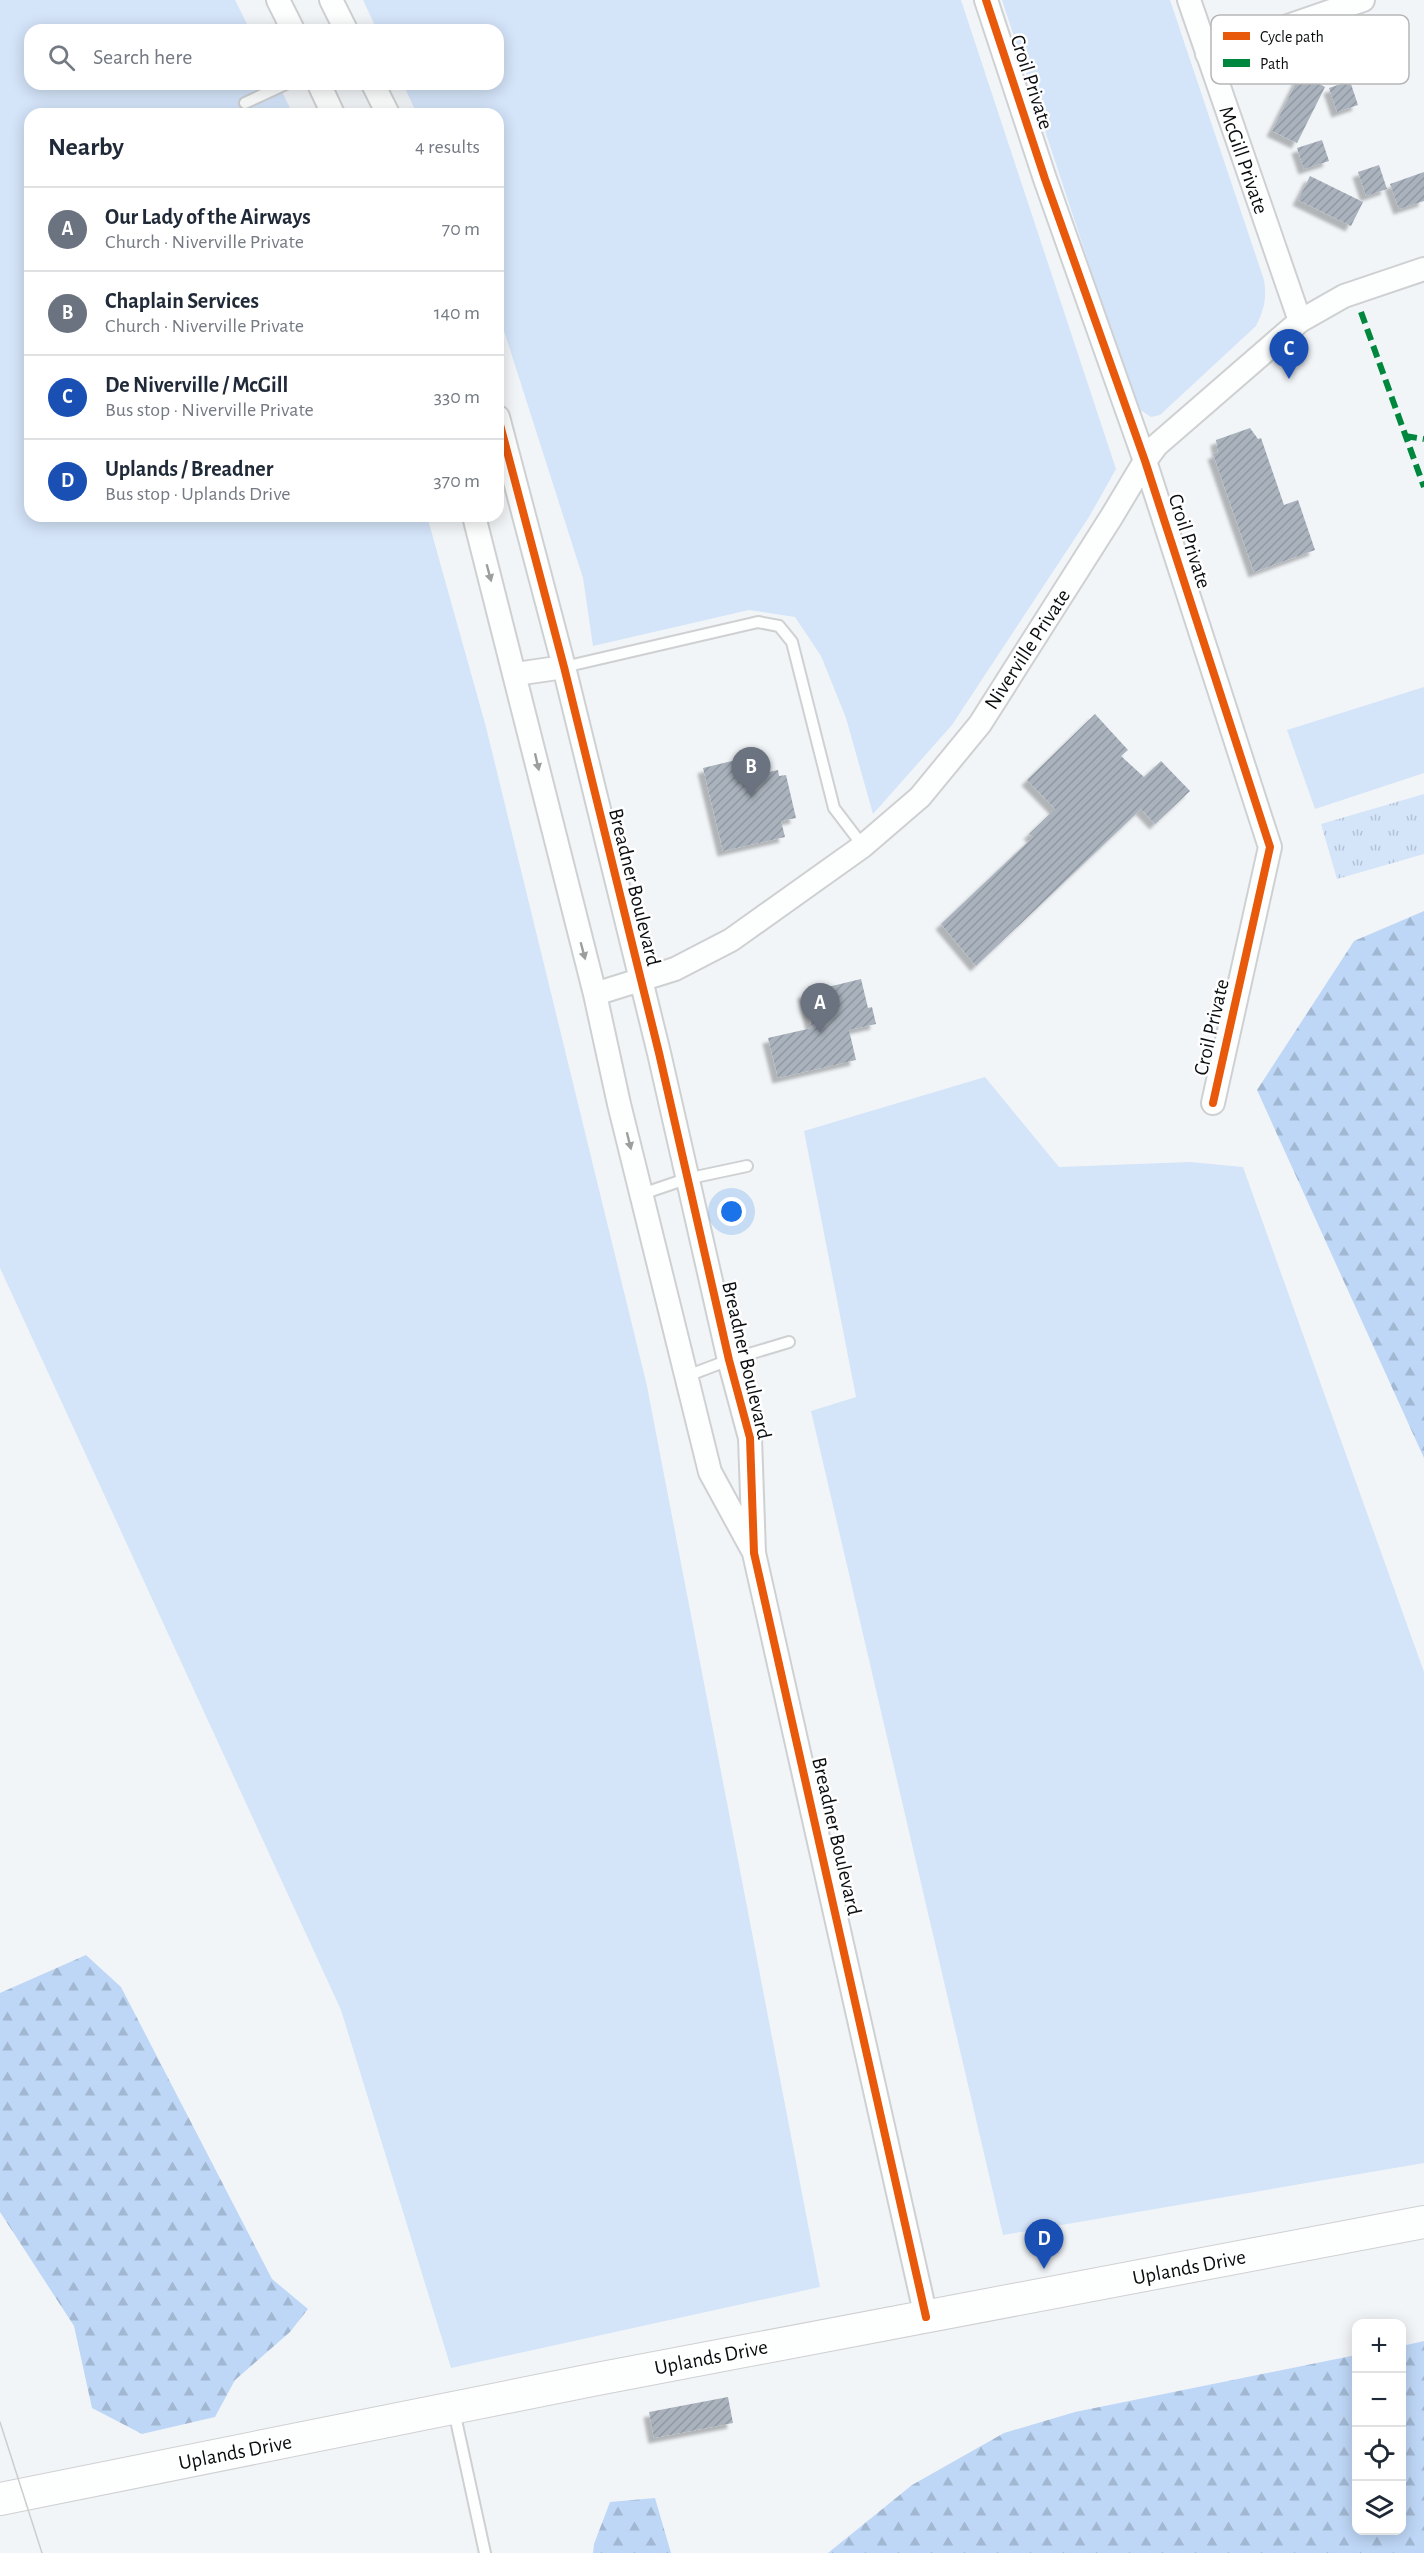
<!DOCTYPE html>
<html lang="en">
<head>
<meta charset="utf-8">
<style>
  :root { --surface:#fff; --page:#f2f2f3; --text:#1f2937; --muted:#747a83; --line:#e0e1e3; --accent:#0b8043 }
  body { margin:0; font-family:"Alegreya Sans",sans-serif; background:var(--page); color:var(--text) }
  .controls { position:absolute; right:18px; bottom:18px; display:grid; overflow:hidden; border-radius:12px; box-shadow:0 3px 15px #0003 }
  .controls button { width:54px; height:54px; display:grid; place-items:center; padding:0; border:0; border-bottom:2px solid var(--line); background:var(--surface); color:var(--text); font:30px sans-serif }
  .you { position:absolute; left:732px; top:1212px; width:21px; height:21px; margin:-15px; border:4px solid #fff; border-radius:50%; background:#1a73e8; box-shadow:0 0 0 9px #1a73e833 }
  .badge { display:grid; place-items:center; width:39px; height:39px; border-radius:50%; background:var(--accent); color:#fff; font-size:20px; font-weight:700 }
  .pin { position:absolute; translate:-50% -50px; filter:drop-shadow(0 2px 3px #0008) }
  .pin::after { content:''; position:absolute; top:32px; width:21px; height:18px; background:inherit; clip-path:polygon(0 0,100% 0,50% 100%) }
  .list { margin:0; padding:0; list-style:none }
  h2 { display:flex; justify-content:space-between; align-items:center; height:78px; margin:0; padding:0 24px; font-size:26px }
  h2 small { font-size:20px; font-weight:400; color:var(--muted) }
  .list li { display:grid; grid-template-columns:39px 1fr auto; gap:18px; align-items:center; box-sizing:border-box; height:84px; padding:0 24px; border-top:2px solid var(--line) }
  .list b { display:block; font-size:22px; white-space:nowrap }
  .list p { margin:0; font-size:20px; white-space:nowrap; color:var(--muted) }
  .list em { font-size:20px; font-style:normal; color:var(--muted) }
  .icon { flex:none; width:33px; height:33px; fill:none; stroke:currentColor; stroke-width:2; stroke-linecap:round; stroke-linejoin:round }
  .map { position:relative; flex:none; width:1424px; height:2553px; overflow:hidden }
  .search { position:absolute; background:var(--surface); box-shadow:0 3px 15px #0003; left:24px; top:24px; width:480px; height:66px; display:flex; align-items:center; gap:15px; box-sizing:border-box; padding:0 21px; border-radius:18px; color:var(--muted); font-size:22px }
  .panel { position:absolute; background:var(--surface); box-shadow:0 3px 15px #0003; left:24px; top:108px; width:480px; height:414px; border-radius:18px }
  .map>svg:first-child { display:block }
  .grass { fill:#d4e4f9 }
  .forest { fill:url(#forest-firs) }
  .park { fill:url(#park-tufts) }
  .building { fill:url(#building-hatch); filter:url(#shadow) }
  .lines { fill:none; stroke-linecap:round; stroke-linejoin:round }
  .lane-casing { stroke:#ced0d2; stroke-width:14 }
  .street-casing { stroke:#ced0d2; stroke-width:26 }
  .secondary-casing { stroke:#ced0d2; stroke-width:34 }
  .lane { stroke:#fdfefe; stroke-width:10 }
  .street { stroke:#fdfefe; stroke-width:22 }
  .secondary { stroke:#fdfefe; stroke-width:32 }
  .tram { stroke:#cdcdce; stroke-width:1.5 }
  .quiet { stroke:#00873e; stroke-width:6; stroke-dasharray:12 6; stroke-linecap:butt }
  .cycleway-casing { stroke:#fff; stroke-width:11 }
  .cycleway { stroke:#e8590c; stroke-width:8 }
  .oneway { fill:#9c9e9e }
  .labels { text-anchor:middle; stroke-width:5; stroke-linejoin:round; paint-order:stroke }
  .street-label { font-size:21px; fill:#0b0d0f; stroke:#fff }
  .key { fill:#fff; stroke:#b6b6b7; stroke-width:1.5 }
  .key-label { font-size:16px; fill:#0b0d0f }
</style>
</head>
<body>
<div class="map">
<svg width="1424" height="2553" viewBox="0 0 1424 2553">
  <defs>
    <pattern id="forest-firs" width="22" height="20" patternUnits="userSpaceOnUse" patternTransform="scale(1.5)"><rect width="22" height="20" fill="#bed7f6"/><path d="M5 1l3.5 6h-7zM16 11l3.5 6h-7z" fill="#a2b7d2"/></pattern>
    <pattern id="park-tufts" width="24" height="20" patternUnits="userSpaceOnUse" patternTransform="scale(1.5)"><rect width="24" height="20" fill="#d4e4f9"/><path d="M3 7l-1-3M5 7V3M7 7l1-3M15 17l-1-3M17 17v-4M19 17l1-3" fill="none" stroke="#b5c2d4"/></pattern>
    <pattern id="building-hatch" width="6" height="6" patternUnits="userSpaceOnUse" patternTransform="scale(1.5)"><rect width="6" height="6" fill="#a9b2bd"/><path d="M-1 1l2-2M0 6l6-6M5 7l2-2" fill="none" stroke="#9098a1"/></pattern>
    <filter id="shadow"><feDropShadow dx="-5.5" dy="5.5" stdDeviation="1.5" flood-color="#0004"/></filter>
  </defs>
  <rect width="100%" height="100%" fill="#f2f5f8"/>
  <!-- grass -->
  <path class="grass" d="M0,0H235L250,30H30V84H278L293,114H30V516H427L486,727L647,1386L820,2287L451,2368L341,2010L0,1268Z
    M363,0H961L1116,469L1089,517L952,725L873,814L846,718L821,656L795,617L749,610L593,646L583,578L498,312V114H417L403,84H498V30H377Z
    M1002,0H1170L1264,280C1267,298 1264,310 1256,326L1160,415L1151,417L1136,407Z
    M1424,687V773L1315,809L1287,730Z
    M985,1077L1059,1167L1190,1162L1243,1167L1424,1672V2163L1003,2235L811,1411L856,1397L804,1131Z"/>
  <!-- forest -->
  <path class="forest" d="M1424,911V1458L1257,1090L1354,941Z
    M86,1955L121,1987L272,2279L308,2309L290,2332L235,2380L215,2417L142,2434L92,2408L74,2326L0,2212V1993Z
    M1424,2341V2553H828L912,2485L1004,2433L1075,2412L1356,2355V2530H1402V2346Z
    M655,2498L671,2553H593L594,2544L610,2502Z"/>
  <!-- park -->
  <path class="park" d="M1424,794V854L1337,879L1321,824Z"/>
  <!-- building -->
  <path class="building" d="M1303,75L1325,87L1297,143L1272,131L1299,77Z
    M1350,81L1358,105L1337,112L1329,88Z
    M1322,140L1329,161L1304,169L1297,148Z
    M1379,165L1387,189L1366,196L1358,172Z
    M1424,172V201L1399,209L1390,184Z
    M1310,176L1363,202L1351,226L1298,200Z
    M1250,428L1258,439L1261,438L1284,505L1298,500L1315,550L1254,572L1213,454L1218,452L1216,440Z
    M1095,714L1128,750L1121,756L1144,777L1161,761L1190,791L1155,824L1141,809L976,966L941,924L1033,837L1029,834L1055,809L1027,780Z
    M765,753L769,772L778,770L779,776L786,775L796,818L781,821L785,837L723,851L703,768Z
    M861,979L868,1008L872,1007L876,1024L849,1030L856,1060L778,1078L768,1038L812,1028L803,993Z
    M728,2397L733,2423L654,2438L649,2412Z"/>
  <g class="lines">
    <defs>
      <path id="lane" d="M245,103L286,84
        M564,667L758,622L779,626L792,642L834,808L863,846
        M642,1194L686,1179L747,1166
        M687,1376L729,1360L789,1342
        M454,2411L485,2553"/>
      <path id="street" d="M278,0L293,30
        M331,0L346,30
        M986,0L1045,179L1145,461L1270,847L1213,1103
        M1189,0L1300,321
        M1207,54L1363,0
        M319,84L333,114
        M373,84L388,114
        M498,417L564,667L659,1053L729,1360L750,1438L754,1553L926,2317
        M474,516L595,994L619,1104L710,1472L752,1549
        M516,674L564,667
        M595,994L675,969L731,940L863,846L920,797L980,724L1112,516L1145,461L1157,445L1300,321L1344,296L1424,269"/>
      <path id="secondary" d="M0,2499L597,2379L1424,2222"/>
    </defs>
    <!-- lane casing -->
    <use href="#lane" class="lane-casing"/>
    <!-- street casing -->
    <use href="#street" class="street-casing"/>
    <!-- secondary casing -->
    <use href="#secondary" class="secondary-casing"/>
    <!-- lane -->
    <use href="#lane" class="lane"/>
    <!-- street -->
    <use href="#street" class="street"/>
    <!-- secondary -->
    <use href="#secondary" class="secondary"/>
    <!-- tram -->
    <path class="tram" d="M0,2422L42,2553"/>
    <!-- quiet -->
    <path class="quiet" d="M1361,312L1424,487
      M1405,436L1424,439"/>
    <defs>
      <path id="cycleway" d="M986,0L1045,179L1145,461L1270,847L1213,1103
        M498,417L564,667L659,1053L729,1360L750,1438L754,1553L926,2317"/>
    </defs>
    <!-- cycleway casing -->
    <use href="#cycleway" class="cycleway-casing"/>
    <!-- cycleway -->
    <use href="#cycleway" class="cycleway"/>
  </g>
  <!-- one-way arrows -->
  <defs><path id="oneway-solid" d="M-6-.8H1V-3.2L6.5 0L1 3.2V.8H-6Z" transform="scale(1.5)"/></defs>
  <g class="oneway">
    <use href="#oneway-solid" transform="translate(489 573) rotate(75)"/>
    <use href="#oneway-solid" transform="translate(537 762) rotate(77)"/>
    <use href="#oneway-solid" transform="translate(583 951) rotate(75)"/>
    <use href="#oneway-solid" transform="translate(629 1141) rotate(76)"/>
  </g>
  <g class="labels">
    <!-- street labels -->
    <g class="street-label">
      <text transform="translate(1032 82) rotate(72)" y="7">Croil Private</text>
      <text transform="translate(1244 160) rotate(71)" y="7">McGill Private</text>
      <text transform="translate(1190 541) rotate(72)" y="7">Croil Private</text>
      <text transform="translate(1027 649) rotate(-57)" y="7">Niverville Private</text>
      <text transform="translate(635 887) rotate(76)" y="7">Breadner Boulevard</text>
      <text transform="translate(1211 1027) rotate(-77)" y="7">Croil Private</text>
      <text transform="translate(747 1360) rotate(77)" y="7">Breadner Boulevard</text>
      <text transform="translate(837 1836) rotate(77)" y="7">Breadner Boulevard</text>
      <text transform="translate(1189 2267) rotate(-11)" y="7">Uplands Drive</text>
      <text transform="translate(711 2357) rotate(-11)" y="7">Uplands Drive</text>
      <text transform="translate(235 2452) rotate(-11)" y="7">Uplands Drive</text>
    </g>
  </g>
  <!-- legend -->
  <rect x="1211" y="15" width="198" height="69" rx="9" class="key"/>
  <rect x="1223" y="32" width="27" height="8" fill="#e8590c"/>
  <rect x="1223" y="59" width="27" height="8" fill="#00873e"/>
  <g class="key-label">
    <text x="1260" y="42">Cycle path</text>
    <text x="1260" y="69">Path</text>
  </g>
</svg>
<div class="controls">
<button>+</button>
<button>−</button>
<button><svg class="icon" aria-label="locate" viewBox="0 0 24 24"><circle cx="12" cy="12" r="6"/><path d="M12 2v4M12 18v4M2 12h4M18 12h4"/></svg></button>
<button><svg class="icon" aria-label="layers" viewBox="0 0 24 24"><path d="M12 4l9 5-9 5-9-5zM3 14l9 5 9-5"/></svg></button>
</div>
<div class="you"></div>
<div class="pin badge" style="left:820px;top:1033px;background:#6b7280">A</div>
<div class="pin badge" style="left:751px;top:797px;background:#6b7280">B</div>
<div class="pin badge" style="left:1289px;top:379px;background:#1a4fb4">C</div>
<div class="pin badge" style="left:1044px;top:2269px;background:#1a4fb4">D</div>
<div class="search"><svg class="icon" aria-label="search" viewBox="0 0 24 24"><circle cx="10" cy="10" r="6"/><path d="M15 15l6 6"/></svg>Search here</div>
<section class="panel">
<h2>Nearby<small>4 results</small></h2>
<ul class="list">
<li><span class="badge" style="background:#6b7280">A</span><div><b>Our Lady of the Airways</b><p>Church · Niverville Private</p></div><em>70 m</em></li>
<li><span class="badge" style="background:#6b7280">B</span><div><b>Chaplain Services</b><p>Church · Niverville Private</p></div><em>140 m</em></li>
<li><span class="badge" style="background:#1a4fb4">C</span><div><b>De Niverville / McGill</b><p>Bus stop · Niverville Private</p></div><em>330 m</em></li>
<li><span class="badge" style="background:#1a4fb4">D</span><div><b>Uplands / Breadner</b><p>Bus stop · Uplands Drive</p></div><em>370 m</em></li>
</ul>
</section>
</div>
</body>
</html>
